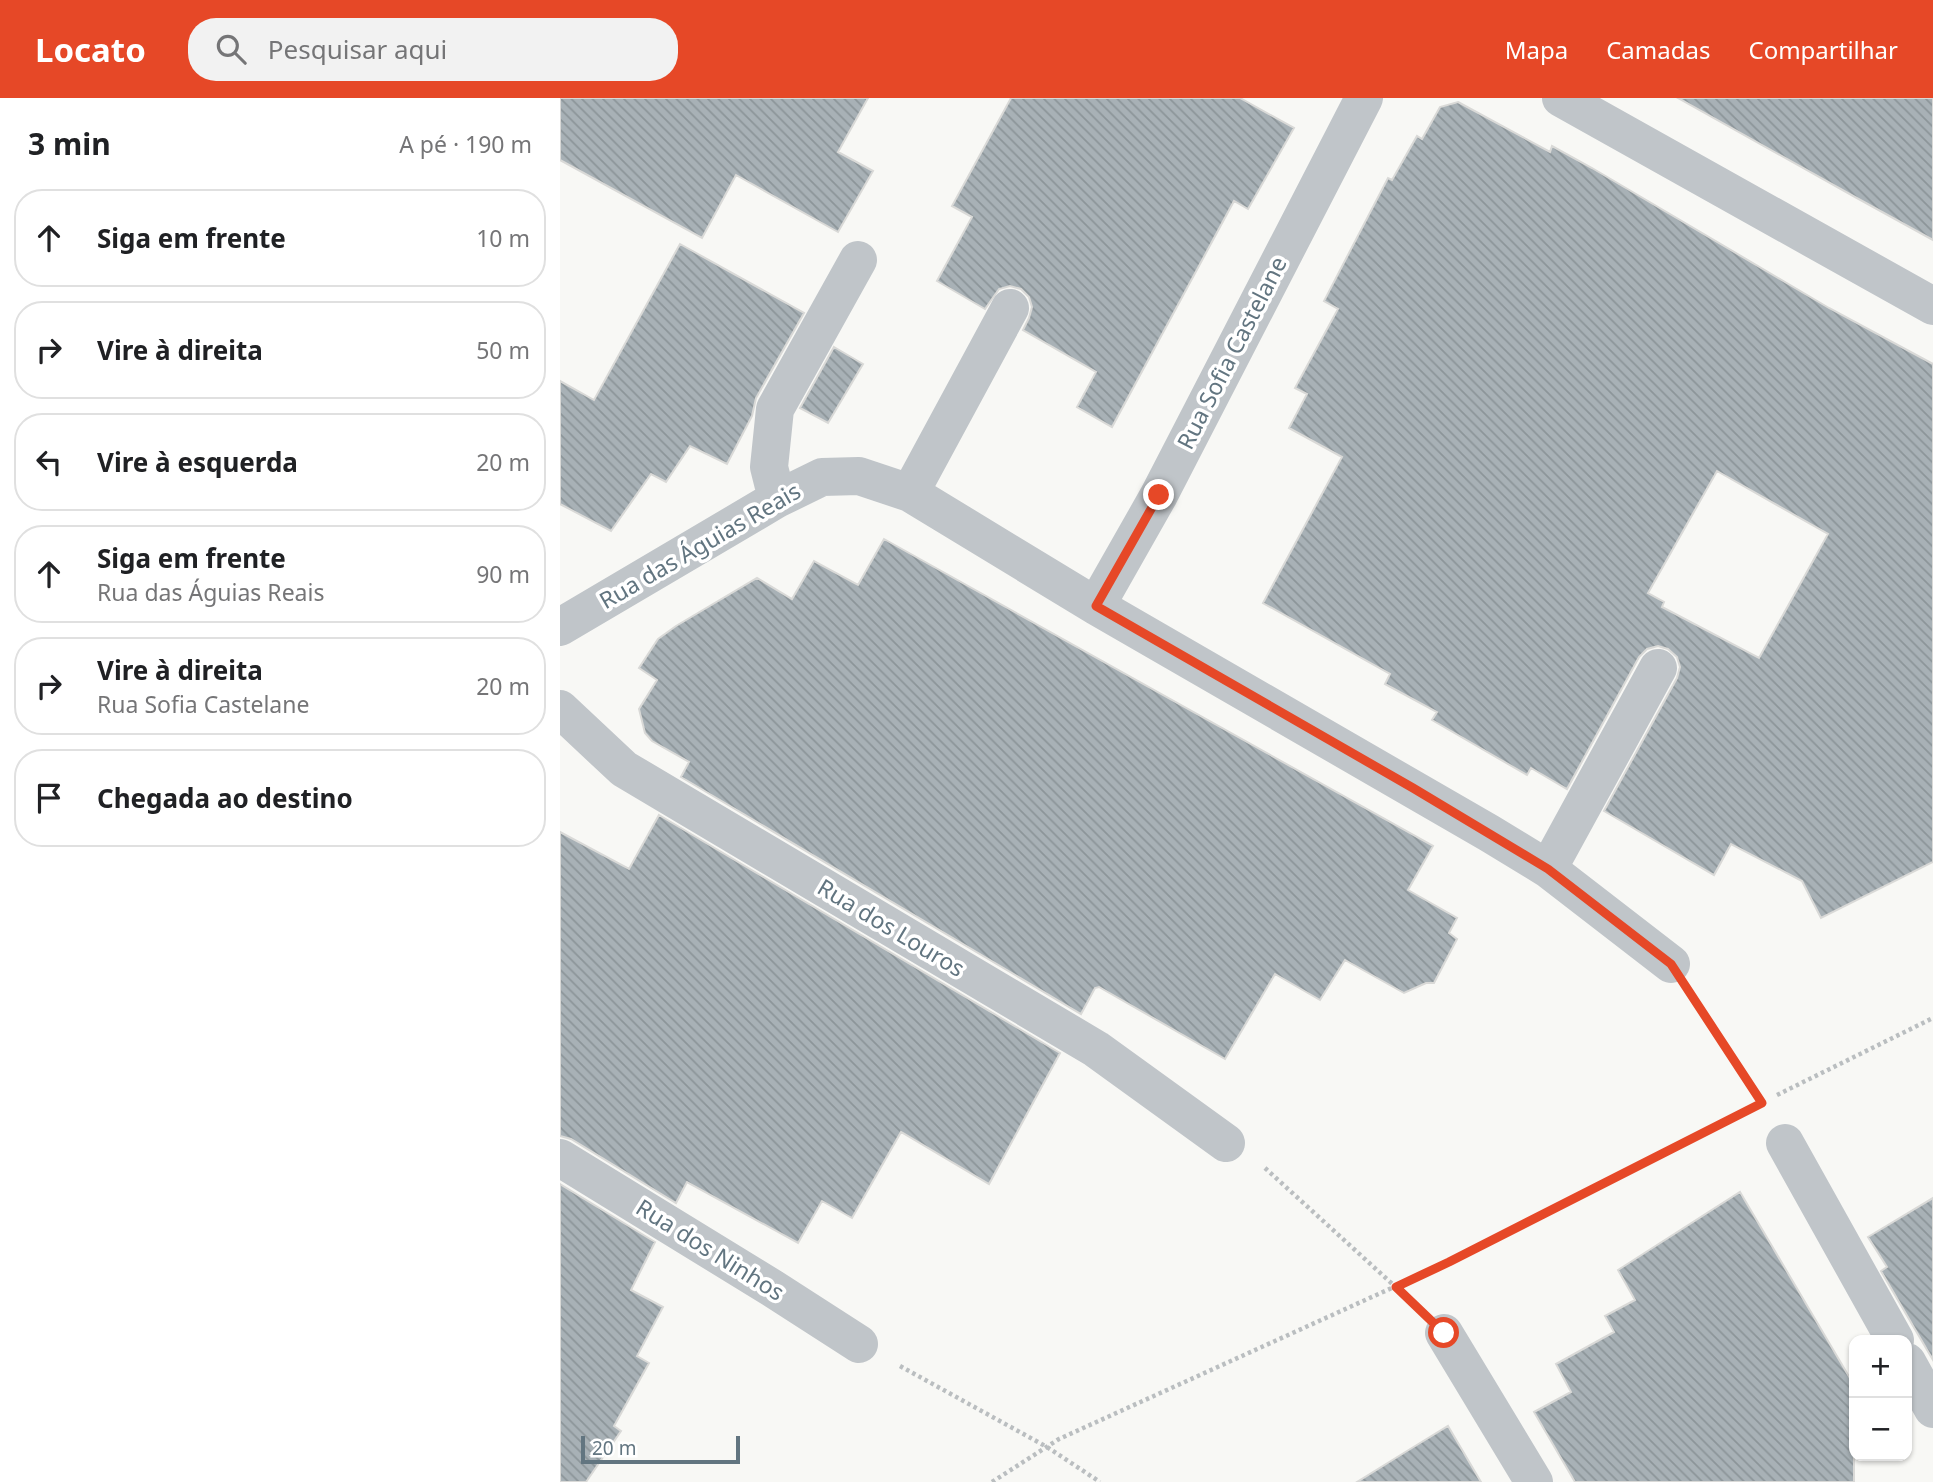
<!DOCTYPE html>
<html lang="pt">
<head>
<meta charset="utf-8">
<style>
  :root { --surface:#fff; --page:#f2f2f2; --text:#202124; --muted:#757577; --line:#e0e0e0; --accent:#e64827 }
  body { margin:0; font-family:"Noto Sans",sans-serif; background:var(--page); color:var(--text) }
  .controls { position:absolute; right:21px; bottom:21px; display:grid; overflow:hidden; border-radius:14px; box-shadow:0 2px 5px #0004 }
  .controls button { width:63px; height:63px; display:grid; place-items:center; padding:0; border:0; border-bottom:2px solid var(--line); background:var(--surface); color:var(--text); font:35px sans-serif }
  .scale { position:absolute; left:21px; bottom:18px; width:159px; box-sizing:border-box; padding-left:7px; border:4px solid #627580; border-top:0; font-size:19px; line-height:24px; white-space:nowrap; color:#627580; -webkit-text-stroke:5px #fff; paint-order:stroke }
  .stop { position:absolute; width:21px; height:21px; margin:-16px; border:5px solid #e64827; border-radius:50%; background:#fff }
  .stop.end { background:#e64827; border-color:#fff; box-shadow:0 2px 7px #0008 }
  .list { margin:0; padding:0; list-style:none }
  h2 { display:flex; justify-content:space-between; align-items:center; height:91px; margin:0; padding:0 28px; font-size:30px }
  h2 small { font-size:23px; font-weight:400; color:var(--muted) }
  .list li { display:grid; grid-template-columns:46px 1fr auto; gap:21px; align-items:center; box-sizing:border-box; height:98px; margin:0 14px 14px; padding:0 14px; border:2px solid var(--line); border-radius:28px }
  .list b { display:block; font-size:26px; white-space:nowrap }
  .list p { margin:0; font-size:23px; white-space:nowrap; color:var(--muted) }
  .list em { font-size:23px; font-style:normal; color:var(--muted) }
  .icon { flex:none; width:38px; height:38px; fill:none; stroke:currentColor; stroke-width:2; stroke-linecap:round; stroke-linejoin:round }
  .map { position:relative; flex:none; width:1373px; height:1384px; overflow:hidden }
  header { display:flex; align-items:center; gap:42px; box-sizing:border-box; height:98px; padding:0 35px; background:var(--accent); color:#fff }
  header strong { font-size:33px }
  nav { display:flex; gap:38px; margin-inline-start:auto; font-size:24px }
  .search { width:490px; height:63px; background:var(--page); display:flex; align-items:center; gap:18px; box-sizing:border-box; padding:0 24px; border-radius:28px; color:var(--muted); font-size:26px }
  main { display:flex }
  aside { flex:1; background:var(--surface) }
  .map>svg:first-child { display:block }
  .building { fill:url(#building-back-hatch); stroke:#d9d9d7; stroke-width:2; fill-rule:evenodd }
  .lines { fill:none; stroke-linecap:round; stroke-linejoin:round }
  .path { stroke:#babec0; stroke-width:4.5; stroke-dasharray:3.5 3.5; stroke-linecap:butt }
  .minor { stroke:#c0c5c9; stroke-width:38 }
  .route { stroke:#e64827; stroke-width:9 }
  .labels { text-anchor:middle; stroke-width:7; stroke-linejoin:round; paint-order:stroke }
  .street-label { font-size:23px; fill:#627580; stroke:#fff }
</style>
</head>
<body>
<header>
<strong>Locato</strong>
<div class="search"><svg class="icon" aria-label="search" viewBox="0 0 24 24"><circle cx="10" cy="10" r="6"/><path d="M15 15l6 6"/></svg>Pesquisar aqui</div>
<nav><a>Mapa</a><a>Camadas</a><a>Compartilhar</a></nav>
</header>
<main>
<aside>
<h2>3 min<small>A pé · 190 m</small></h2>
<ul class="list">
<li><svg class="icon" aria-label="ahead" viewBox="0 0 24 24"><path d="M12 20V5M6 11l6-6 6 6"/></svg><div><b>Siga em frente</b></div><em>10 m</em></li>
<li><svg class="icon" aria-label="right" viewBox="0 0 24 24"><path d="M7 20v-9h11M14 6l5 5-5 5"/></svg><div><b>Vire à direita</b></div><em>50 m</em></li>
<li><svg class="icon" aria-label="left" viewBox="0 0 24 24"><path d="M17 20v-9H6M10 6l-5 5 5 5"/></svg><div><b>Vire à esquerda</b></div><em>20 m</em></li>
<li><svg class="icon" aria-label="ahead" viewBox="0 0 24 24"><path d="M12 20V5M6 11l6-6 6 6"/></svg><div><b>Siga em frente</b><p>Rua das Águias Reais</p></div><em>90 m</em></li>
<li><svg class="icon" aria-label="right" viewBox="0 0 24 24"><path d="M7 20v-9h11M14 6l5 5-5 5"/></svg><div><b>Vire à direita</b><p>Rua Sofia Castelane</p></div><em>20 m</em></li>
<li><svg class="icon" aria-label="arrive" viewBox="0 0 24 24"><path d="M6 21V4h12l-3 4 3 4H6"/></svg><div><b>Chegada ao destino</b></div></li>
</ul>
</aside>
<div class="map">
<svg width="1373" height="1384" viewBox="0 0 1373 1384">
  <defs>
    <pattern id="building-back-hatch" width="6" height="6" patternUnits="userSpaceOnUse" patternTransform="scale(1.75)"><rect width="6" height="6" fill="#a8b1b6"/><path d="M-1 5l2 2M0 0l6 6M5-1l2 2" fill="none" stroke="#8c9599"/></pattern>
  </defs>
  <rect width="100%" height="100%" fill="#f8f8f5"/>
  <!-- building -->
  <path class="building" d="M0,0H308L278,54L313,73L278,134L176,77L142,140L0,62Z
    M451,0H680L734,30L688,111L674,103L552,329L517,309L536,274L463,232L469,220L472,209L469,199L461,191L450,188L439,191L425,211L377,183L412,119L392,108Z
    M1118,0H1373V142L1295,99Z
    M898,4L990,54L992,48L1032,70L1269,210L1373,266V764L1261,820L1242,783L1171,746L1154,777L1044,713L1117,580L1120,569L1117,559L1108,551L1098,548L1087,551L1079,559L1007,691L971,670L967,677L872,622L877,614L825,586L830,576L703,505L782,359L729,330L747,296L735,290L778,211L764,203L828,80L832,82L857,38L862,41L880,9ZM1157,373L1268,436L1199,560L1102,509L1104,504L1088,495Z
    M120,146L244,215L196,300L192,318L167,366L130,348L106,384L91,376L51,433L0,406V283L34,302Z
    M274,249L303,266L268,325L240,310Z
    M324,441L873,748L848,792L897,820L889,835L897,841L874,885H866L844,895L785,862L760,902L715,876L665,961L539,889L535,890L521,916L121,679L129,664L92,643L85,635L79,611L97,582L79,570L98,541L116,528L197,480L232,501L254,463L298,487Z
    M99,717L500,955L429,1086L341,1034L292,1120L262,1103L238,1145L127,1084L116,1105L11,1041L0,1038V734L69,771Z
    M0,1086L95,1144L71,1192L103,1209L77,1258L89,1265L54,1328L61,1333L26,1384H0Z
    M1180,1094L1294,1287V1384H1015L974,1314L1011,1294L996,1266L1054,1234L1045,1218L1075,1202L1058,1172Z
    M1373,1100V1262L1321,1173L1327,1169L1308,1139Z
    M888,1328L921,1384H797L847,1353Z"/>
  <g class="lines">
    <!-- path -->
    <path class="path" d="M1136,904L1202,1005
      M1217,997L1373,920
      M705,1070L851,1203
      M340,1268L487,1349L540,1384
      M432,1384L499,1341L889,1164L1190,1010"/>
    <!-- minor -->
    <path class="minor" d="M1001,0L1373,208
      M350,395L450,210
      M217,401L209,369L215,311L298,162
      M536,508L599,397L804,0
      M0,529L217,401L262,379L299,378L350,395L536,508L929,735L988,771L1111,866
      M0,611L64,671L536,951L666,1045
      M988,771L1098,570
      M1225,1045L1335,1242
      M0,1060L212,1190L299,1246
      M884,1235L974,1384
      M1347,1264L1373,1311"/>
  </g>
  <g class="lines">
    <!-- route -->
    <path class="route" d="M599,397L536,508L853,690L988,771L1111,866L1202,1005L889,1164L836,1189L884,1235"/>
  </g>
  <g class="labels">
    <!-- street labels -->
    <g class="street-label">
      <text transform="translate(672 255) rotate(-63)" y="8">Rua Sofia Castelane</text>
      <text transform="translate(140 448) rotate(-30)" y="8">Rua das Águias Reais</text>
      <text transform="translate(331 830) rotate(31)" y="8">Rua dos Louros</text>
      <text transform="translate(150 1152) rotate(32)" y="8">Rua dos Ninhos</text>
    </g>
  </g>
</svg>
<div class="controls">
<button>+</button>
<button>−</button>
</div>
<div class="scale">20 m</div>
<div class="stop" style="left:884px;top:1235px"></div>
<div class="stop end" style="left:599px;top:397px"></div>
</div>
</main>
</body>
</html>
